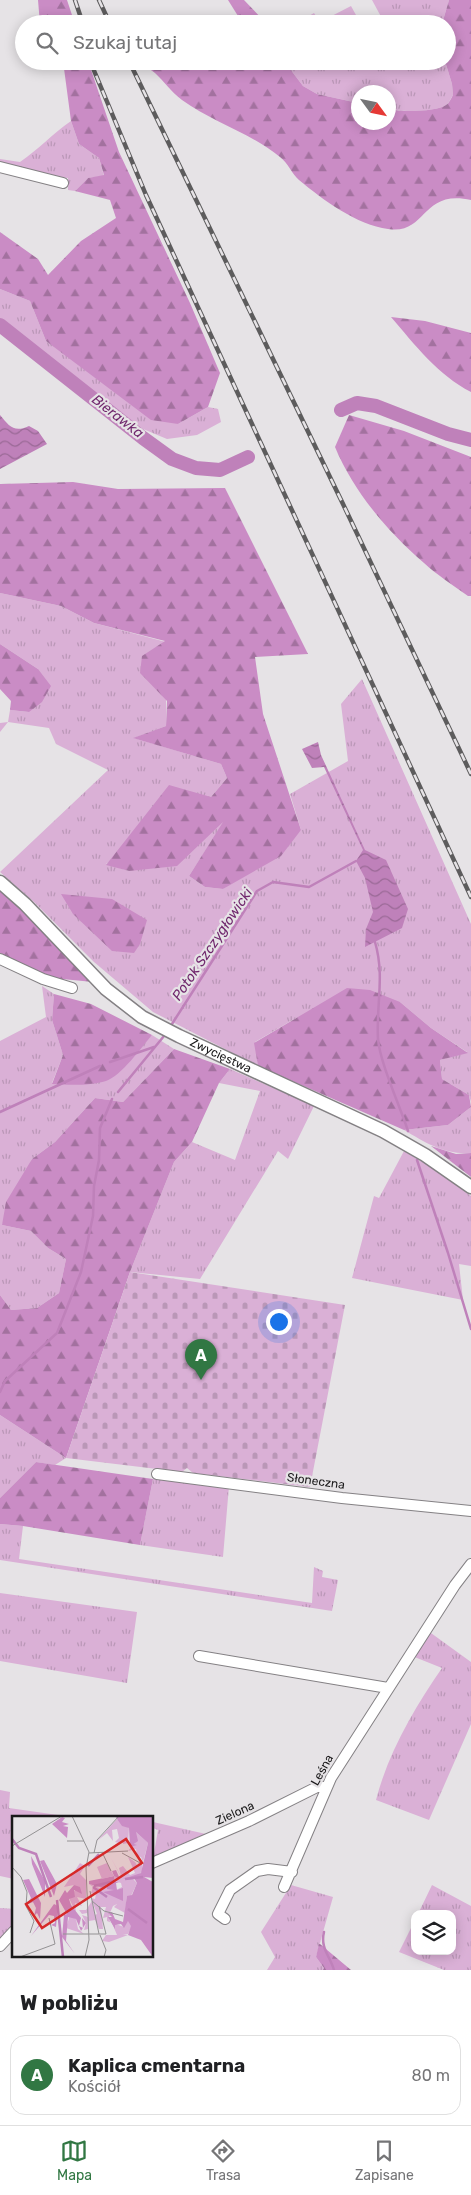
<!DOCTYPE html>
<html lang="pl">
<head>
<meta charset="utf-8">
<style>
  :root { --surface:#fff; --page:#f2f2f2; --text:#202124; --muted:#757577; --line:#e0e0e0; --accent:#317743 }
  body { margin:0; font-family:Rubik,sans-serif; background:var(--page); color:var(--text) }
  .controls { position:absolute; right:15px; bottom:15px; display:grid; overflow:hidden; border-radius:10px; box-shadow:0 2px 12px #0003 }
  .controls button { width:45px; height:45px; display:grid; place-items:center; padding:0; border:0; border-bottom:1px solid var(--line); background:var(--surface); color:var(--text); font:25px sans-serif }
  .compass { position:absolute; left:351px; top:85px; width:45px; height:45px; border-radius:50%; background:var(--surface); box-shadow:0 2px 12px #0003; rotate:123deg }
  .you { position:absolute; left:278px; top:1321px; width:18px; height:18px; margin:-12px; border:4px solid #fff; border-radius:50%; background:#1a73e8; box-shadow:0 0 0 8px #1a73e833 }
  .badge { display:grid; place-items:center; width:32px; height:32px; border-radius:50%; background:var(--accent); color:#fff; font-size:16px; font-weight:700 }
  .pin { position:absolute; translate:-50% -41px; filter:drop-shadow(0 1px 2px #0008) }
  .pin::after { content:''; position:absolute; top:26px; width:18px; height:15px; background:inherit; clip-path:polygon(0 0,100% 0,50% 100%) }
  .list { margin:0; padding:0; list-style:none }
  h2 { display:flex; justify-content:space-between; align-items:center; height:65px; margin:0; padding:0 20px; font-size:21px }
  h2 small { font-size:16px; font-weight:400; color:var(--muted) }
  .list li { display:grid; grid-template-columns:32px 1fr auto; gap:15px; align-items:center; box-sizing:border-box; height:80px; margin:0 10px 10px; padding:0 10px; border:1px solid var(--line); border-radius:15px }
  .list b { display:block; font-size:19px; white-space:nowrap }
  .list p { margin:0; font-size:16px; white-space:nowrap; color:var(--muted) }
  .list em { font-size:16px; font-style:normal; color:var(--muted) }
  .icon { flex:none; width:28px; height:28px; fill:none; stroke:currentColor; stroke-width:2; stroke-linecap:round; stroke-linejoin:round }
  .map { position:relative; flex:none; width:471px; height:1970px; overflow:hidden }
  .search { position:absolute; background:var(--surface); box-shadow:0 2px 12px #0003; left:15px; right:15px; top:15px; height:55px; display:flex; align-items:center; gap:12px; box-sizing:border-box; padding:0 18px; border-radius:28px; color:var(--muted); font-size:19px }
  .sheet { height:155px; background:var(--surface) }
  nav { display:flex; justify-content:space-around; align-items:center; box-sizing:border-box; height:70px; border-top:1px solid var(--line); background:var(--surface); font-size:14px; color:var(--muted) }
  nav a { display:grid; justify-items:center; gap:2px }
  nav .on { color:var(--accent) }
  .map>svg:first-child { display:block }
  .grass { fill:url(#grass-tufts) }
  .forest { fill:url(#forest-firs) }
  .cemetery { fill:url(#cemetery-stones) }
  .water { fill:url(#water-waves) }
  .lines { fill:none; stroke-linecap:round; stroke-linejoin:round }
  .stream { stroke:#bf81ba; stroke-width:2.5 }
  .river { stroke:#bf81ba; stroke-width:14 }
  .minor-casing { stroke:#848184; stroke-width:12 }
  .major-casing { stroke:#848184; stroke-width:15 }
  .minor { stroke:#fff; stroke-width:10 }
  .major { stroke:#fff; stroke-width:12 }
  .rail-casing { stroke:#5d5c5d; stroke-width:4.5 }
  .rail { stroke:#e6e3e6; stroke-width:2.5; stroke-dasharray:8; stroke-linecap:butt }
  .labels { text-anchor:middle; stroke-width:4.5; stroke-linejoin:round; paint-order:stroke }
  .street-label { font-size:12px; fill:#191819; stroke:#e6e3e6 }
  .water-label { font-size:14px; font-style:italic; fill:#70276d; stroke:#e6e3e6 }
  .inset-river { fill:none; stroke:#bf81ba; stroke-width:2.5 }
  .inset-road { fill:none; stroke:#949294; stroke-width:1 }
  .view { fill:#d62828; fill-opacity:0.15; stroke:#d62828; stroke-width:2.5 }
  .inset-edge { fill:none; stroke:#191819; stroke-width:2.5 }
</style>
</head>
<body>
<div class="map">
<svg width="471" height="1970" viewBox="0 0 471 1970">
  <defs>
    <pattern id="grass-tufts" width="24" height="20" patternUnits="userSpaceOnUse" patternTransform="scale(1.25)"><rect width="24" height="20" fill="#dab0d6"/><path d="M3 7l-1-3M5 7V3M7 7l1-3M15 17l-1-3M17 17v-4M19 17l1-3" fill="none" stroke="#ba97b7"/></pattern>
    <pattern id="forest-firs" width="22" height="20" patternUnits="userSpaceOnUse" patternTransform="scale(1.25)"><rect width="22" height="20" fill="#ca8cc5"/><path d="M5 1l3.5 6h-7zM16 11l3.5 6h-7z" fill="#a3719f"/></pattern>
    <pattern id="cemetery-stones" width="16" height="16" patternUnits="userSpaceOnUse" patternTransform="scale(1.25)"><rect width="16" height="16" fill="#dab0d6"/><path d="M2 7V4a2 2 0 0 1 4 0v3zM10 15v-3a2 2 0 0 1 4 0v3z" fill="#ba97b7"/></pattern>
    <pattern id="water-waves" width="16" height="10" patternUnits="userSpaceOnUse" patternTransform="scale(1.25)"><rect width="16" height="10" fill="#bf81ba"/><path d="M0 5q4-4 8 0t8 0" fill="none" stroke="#9a6996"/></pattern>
  </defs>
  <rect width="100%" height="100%" fill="#e6e3e6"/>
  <!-- grass -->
  <path class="grass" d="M372,0H449L442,24H385Z
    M351,6L361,24H295L314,13L320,22Z
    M284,61H445L452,84L453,95C451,98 449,103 446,105C436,112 400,112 389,109L388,92H358V103L317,94L303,86Z
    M71,121L79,144L99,158L104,176L88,178L75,191L68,190V178L54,177L0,165V159L20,162C38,150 52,134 71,121Z
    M0,289L30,301L46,341L178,424L208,407L218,409L221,422L197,435L167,439L143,429L0,319Z
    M0,593L61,606L94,623L166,642V726L134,738L221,764L227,778L211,797L106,864L129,871L225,820L189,876L205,887L223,889L301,830L290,794L348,761L341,704L362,679L471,924V1102L469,1095L442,1079L440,1060L467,1052L431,1028L400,1002L296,1018L255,1042L258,1066L153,1012L94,962L34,902L0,872L108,770L56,744L49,728L8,722L0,732V723L8,722L10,710L29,712L38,669L0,644Z
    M42,986L54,994L52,1020L63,1055L52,1083L122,1069L152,1035L174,1049L123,1102L95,1098L55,1142L32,1159L2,1225L31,1231L48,1248L66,1259L59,1293L37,1308L11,1310L0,1295V1041L46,1017Z
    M230,1069L314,1106L288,1159L278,1151L200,1279L130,1272L174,1162L192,1142L235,1160L260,1091L219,1083Z
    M471,1107V1153C445,1155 426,1143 404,1130L448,1125Z
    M404,1151L434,1169L471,1196V1266L459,1264L463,1300L352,1278L374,1196L379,1198Z
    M0,1415L66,1458L55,1465L36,1462L0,1498Z
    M153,1479L229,1486L223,1557L140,1545Z
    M0,1524L23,1526L19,1559L312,1603L314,1567L323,1571L322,1577L338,1580L332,1611L0,1560Z
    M0,1593L137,1612L127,1683L0,1661Z
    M424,1628L471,1662V1724L429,1820L376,1800C388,1753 415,1707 442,1668L407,1654Z
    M0,1790L10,1792L9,1808L72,1817L14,1818V1879L0,1876Z
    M153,1822L206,1834L153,1859L158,1830L153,1828Z
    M291,1885L333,1897L316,1957L324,1968L323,1970H267L275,1957L261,1932Z
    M432,1885L471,1906V1970H444L399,1952L415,1920V1951H452V1914H418Z
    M0,1908L14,1909V1928L0,1945Z"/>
  <!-- forest -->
  <path class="forest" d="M38,0H67L75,24H40Z
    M228,0H244L267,24H243Z
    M449,0H471V200C420,189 428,235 388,229C357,225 323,200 299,180C292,174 288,163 280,157C251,133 212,122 182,100C171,92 164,81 155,73C150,69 145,66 140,61H174L233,70L246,66L249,61H284L303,86L317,94L358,103V122H388L389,109C400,112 436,112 446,105C449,103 451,99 453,95L452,84L445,61H447V24H442Z
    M63,61H88L119,152L190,303L220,373L208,407L178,424L151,420L46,341L30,301L0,289V232L38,259L48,275L81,241L116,218L110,200L75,191L88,178L104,175L99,158L79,144L71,121Z
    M391,317L425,321L471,333V392C438,375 415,345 391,317Z
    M349,415L404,431L471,457V596H468C453,585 437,575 424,563C387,531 354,492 335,447Z
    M73,482L118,489L225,488L308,654L255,657L263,714L301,830L281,856L223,889L205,887L189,876L223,822L177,866L129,871L106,865L169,785L211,797L227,778L221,764L133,738L166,726L167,701L140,673L142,656L165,641L94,623L61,606L0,593V484Z
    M0,644L38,669L51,686L42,702L29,712L10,710L11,701L0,689Z
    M0,890L25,909L93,982L42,977L0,953Z
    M61,894L112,899L147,920L140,944L134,953L112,951L73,914Z
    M347,988L370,990L400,1002L431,1028L468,1053L440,1060L442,1079L469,1095L471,1107L448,1125L404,1130L258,1066L254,1043Z
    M54,994L91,1004L152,1035C142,1047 121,1076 106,1081C90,1086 68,1085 52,1084L63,1055L52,1020Z
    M174,1049L230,1069L219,1083L192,1142L174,1162L130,1272L66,1458L0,1415V1295L11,1310L37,1308L59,1293L66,1259L48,1248L31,1231L2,1225L6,1202L32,1159L55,1142L95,1098L123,1102Z
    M431,1146L456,1154L471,1153V1177Z
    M36,1462L153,1479L140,1545L23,1526L0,1524V1498Z
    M319,1944H320L351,1970H323L324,1968L316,1957Z"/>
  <!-- cemetery -->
  <path class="cemetery" d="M130,1272L345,1305L310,1487L193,1473L187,1468L182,1472L66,1458Z"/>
  <!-- water -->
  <path class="water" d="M0,415C9,426 14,433 29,426L38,431L47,444L0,469Z
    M318,742L321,755L365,850L386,860L408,909L402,928L365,947L366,929L373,912L365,878L356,861L363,850L324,767L312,768L302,749Z"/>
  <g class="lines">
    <!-- stream -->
    <path class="stream" d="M375,942C385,976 376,1005 378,1039C380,1063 400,1106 408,1131
      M172,1024L257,891L273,882L309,887L356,861
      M110,1062L154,1047
      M118,1092L164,1036
      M0,1112L100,1066
      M417,1160L448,1253L471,1329
      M0,1392L5,1381L57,1333L81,1272L93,1216L94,1186L99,1160L100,1128L112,1099
      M324,1932C320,1948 330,1956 334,1970"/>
    <!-- river -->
    <path class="river" d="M0,325L143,438L172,459L196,468L220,470L248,457
      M341,410L357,403L376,406L448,434L471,440"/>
    <defs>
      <path id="minor" d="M0,167L63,183
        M0,959L43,979L72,988
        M157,1474L342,1498L471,1511
        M199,1656L388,1688
        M152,1863L249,1821L317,1787H326
        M284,1887L331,1778L455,1585L471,1564
        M225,1919L218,1914L230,1890L257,1871L268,1869L292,1872
        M0,1946L14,1931"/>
      <g id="major">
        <path id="s1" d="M0,882L25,904L106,989L142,1017L179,1036L383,1131L425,1155L471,1187"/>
      </g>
    </defs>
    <!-- minor casing -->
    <use href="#minor" class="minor-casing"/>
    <!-- major casing -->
    <use href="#major" class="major-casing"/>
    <!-- minor -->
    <use href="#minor" class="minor"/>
    <!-- major -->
    <use href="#major" class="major"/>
    <defs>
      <path id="rail" d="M75,0L83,24
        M99,0L110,24
        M90,61L146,195L471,897
        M129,61L343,504L471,774"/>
    </defs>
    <!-- rail casing -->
    <use href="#rail" class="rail-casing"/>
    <!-- rail -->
    <use href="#rail" class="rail"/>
  </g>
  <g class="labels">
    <!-- street labels -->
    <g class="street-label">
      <text dy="4" stroke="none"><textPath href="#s1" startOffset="284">Zwycięstwa</textPath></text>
      <text transform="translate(316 1481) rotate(8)" y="4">Słoneczna</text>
      <text transform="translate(322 1770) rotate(-61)" y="4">Leśna</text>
      <text transform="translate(235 1813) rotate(-24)" y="4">Zielona</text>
    </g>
    <!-- water labels -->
    <g class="water-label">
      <text transform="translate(118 416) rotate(38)" y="5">Bierawka</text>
      <text transform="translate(212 944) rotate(-56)" y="5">Potok Szczygłowicki</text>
    </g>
  </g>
  <!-- overview -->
  <g transform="translate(12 1816)">
    <rect width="141" height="141" fill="#e6e3e6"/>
    <path d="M105,3L117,12L116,27L111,28V24L107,27L103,26L107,22L105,13L100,14L101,25L95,17L85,25ZM119,14L123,24L124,16L136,27L131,46L129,41L125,40L124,33L116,35L124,26H119ZM116,41L123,46L126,51V47L130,48L131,55L121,63L125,67L119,80H115L113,97L102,91L105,88L101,90L97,99H100L97,100L98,106L112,111L116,104L120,110L116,118L111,119H116L97,126L90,125L94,119H105L100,107L95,105V101L91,102L94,91H89L91,113H87L83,104L77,105L76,113L72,114L74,107L70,99L76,101L75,97L70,98L67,94H74L80,85L83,99L85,98L79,82L83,83L84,78L79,77L81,71L77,68L88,72L93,66L104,74L110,71L109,67L102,65V60L108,62V59L99,42L109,60L107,52L111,50L118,59L123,57ZM68,47L73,50L68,58L74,64V83L65,81L70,90L63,87L64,97L57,82L64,73L62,69L52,71ZM58,99L64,103L66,113L72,118L54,112Z" fill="#dab0d6"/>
    <path d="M103,0H141V62L132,61L141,66V141L129,124L116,119L119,110L116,105L112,112L109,108L103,109V113L96,101H100L96,97L100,96L103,103L111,106L115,80L120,79L125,67L122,62L111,63L129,57L136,27L124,16L126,25L122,28L125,29L118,31L117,12L110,10ZM50,1L53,2L50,6L57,8L51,10L56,11L55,22L40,8ZM19,40L33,65V81L20,48ZM32,44L45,68L42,80L28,45ZM104,54L108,63L102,60V65L107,67H104L105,74L111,72V85L91,76L102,74L95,73V67L91,72L77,68V65L102,60L100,55ZM17,63L29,87L28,103L25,97L22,100L24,92L21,86L14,89L19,82L11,64ZM62,69L68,71L70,78L62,74L63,81L57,83L59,89L69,102L67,110L71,112L70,102L74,107L69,115L64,103L56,101L54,125L63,138L50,121L52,99L55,98L47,84L53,74L55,77ZM42,88L46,90L44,111L39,109L43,107L42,100L37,99L19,120Z" fill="#ca8cc5"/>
    <path d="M95,47L102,60L90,63L85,51Z" fill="#dab0d6"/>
    <path class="inset-river" d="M0,23L7,32L24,38L39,81M76,50L87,38M113,63L131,61M82,70L103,65M81,71L95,81M45,84L51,141M116,93L135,107"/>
    <path class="inset-road" d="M60,0L77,36L74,52L77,124L73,141M55,25H72M0,30L50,0M90,36L99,55M77,37L116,35M82,37L85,24L107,0M110,37L130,48M0,51L9,61L15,76L14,90L22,105L18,117M78,75L87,118M80,85L92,95L111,100M51,118H94L87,90M88,119L94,134L92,141M8,141L43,128L37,102"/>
    <path class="view" d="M114,23L130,47L30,112L14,88Z"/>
    <rect width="141" height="141" class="inset-edge"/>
  </g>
</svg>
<div class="controls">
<button><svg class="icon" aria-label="layers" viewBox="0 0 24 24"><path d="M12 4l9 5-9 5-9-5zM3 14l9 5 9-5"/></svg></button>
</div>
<svg class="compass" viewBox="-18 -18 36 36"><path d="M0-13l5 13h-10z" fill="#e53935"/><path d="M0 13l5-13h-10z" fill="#757577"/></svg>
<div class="you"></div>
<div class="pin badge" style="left:201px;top:1380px">A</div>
<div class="search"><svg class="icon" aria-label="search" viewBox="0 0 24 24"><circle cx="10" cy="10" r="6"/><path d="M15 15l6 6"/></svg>Szukaj tutaj</div>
</div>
<section class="sheet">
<h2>W pobliżu<small></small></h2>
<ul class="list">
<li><span class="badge">A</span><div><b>Kaplica cmentarna</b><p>Kościół</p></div><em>80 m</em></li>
</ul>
</section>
<nav>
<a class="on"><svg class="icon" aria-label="map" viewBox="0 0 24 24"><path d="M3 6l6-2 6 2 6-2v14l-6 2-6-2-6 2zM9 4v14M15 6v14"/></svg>Mapa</a>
<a><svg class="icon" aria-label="directions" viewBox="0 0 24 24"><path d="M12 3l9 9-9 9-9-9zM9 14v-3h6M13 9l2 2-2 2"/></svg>Trasa</a>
<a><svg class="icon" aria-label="saved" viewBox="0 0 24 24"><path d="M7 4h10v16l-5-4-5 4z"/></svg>Zapisane</a>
</nav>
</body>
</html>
